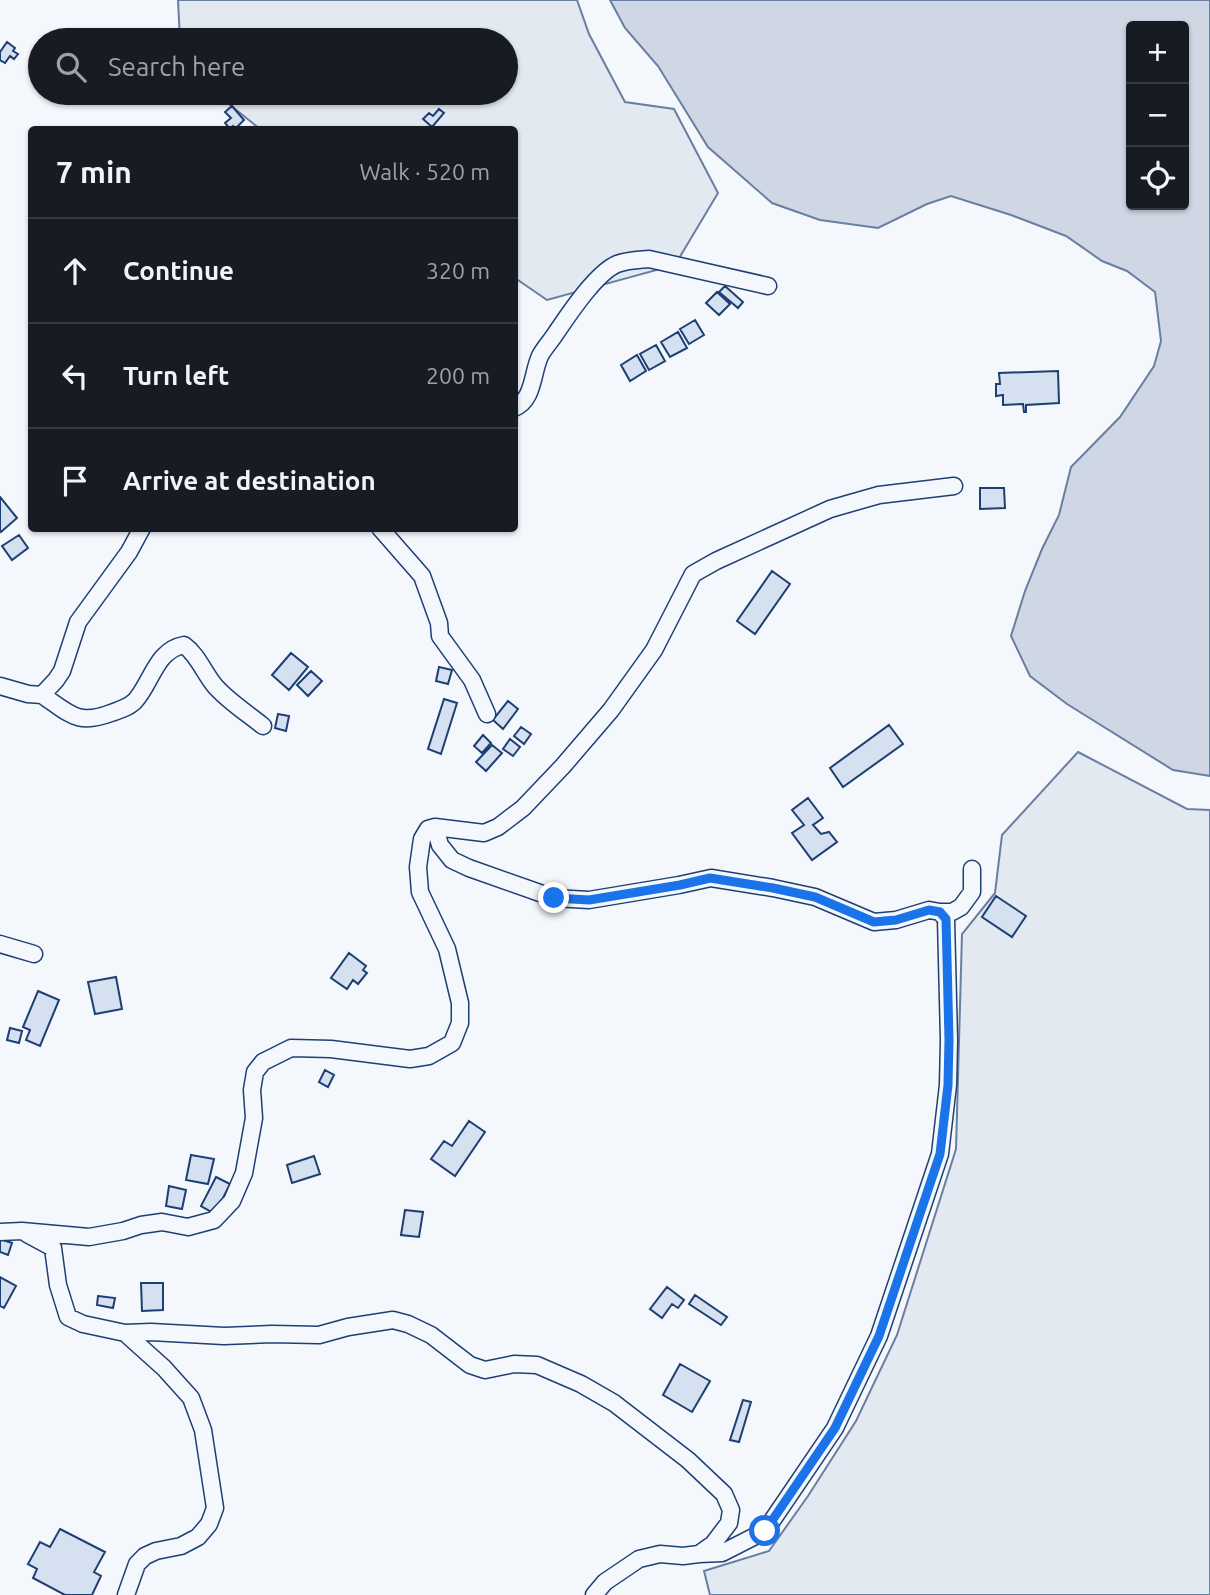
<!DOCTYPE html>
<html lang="en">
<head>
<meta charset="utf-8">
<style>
  :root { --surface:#171b24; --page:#242831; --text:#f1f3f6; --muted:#9ea1a6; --line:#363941 }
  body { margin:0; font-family:Ubuntu,sans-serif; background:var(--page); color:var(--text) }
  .controls { position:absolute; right:21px; top:21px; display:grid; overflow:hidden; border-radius:7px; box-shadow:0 2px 5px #0004 }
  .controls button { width:63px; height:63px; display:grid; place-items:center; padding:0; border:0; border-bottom:2px solid var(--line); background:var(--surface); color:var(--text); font:35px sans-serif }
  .stop { position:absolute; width:21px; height:21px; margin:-16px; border:5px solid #1a73e8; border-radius:50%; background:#fff }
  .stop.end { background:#1a73e8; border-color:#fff; box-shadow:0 2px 7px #0008 }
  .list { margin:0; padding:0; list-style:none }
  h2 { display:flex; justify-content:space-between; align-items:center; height:91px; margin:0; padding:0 28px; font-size:30px }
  h2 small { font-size:23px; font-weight:400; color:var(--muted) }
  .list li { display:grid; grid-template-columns:46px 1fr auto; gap:21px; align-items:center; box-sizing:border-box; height:105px; padding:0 28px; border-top:2px solid var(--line) }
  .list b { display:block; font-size:26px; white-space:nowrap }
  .list em { font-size:23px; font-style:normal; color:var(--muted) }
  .icon { flex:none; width:38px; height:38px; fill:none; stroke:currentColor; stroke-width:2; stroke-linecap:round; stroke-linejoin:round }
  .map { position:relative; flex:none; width:1210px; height:1595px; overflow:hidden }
  .search { position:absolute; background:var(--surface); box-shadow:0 2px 5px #0004; left:28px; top:28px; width:490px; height:77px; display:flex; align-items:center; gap:18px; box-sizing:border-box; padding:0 24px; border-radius:38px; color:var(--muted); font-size:26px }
  .panel { position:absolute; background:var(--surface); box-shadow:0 2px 5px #0004; left:28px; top:126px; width:490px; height:406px; border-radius:7px }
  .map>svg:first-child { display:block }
  .green { fill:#e3e9f0; stroke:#687fa3; stroke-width:2 }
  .water { fill:#cfd7e4; stroke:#687fa3; stroke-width:2; fill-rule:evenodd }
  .building { fill:#d5e0f0; stroke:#1d3f73; stroke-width:2 }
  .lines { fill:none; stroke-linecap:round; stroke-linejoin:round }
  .minor-casing { stroke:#1d3f73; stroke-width:19 }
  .minor { stroke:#f4f7fb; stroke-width:16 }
  .route { stroke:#1a73e8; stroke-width:9 }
</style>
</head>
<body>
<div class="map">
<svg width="1210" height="1595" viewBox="0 0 1210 1595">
  <rect width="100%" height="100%" fill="#f4f7fb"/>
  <!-- green -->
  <path class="green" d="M178,0H577L589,34L625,102L674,109L718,193L675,265L547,300L515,278L514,130L260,129L215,93H506V40H180Z
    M1078,752L1187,809L1210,810V1595H710L704,1571L769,1551L808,1496L856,1421L897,1335L956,1149L962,934L995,893L1002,835Z"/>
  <!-- water -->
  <path class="water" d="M610,0H1210V776L1173,770L1067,704L1030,676L1011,636L1025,591L1042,549L1059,515L1071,467L1120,417L1154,366L1161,341L1155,292L1127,271L1102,261L1066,236L1011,215L951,196L927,204L878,228L820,220L772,203L708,147L658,66L625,28ZM1131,26H1184V205H1131Z"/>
  <!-- building -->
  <path class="building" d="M7,42L15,48L13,51L18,54L14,59L10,56L5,63L0,60V52Z
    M232,106L244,120L235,129L233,126L230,129L225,123L231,118L225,112Z
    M439,109L444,113L432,127L423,119L429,113L433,116Z
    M725,286L743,302L738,308L719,292Z
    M717,292L730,304L719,315L706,303Z
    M695,320L704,335L689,344L680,329Z
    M678,332L687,348L670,357L661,342Z
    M656,345L665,361L649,370L640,354Z
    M637,355L646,371L630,381L621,365Z
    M1058,371L1059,403L1026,405V412H1024L1023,404L1003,405V395L996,396V384H1000L999,373Z
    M980,488H1004L1005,508L980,509Z
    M0,497L17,518L1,532L0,530Z
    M19,535L28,548L12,560L2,546Z
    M772,571L790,584L755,634L737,621Z
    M291,653L308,667L289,690L272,675Z
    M439,667L452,670L448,684L436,681Z
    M311,671L322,681L308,696L297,685Z
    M444,699L457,703L441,754L428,749Z
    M508,701L518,709L503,729L493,720Z
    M278,714L289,716L286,731L275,728Z
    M889,725L903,744L843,787L830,768Z
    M521,727L531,734L524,744L514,736Z
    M483,735L491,743L482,753L474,746Z
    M510,739L520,747L513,756L503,749Z
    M492,745L502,753L486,771L476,762Z
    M808,798L823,818L813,825L821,834L829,832L837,842L812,860L792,833L804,825L792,810Z
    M996,896L1026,916L1012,937L982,917Z
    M349,953L366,966L363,970L367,973L358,984L353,980L347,989L331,978Z
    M116,977L122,1009L95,1014L88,982Z
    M38,991L59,1000L40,1046L26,1040L30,1030L23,1027Z
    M10,1028L22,1031L19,1043L7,1040Z
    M325,1070L334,1075L328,1087L319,1082Z
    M469,1121L485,1132L455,1176L431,1159L444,1141L452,1146Z
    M191,1155L214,1159L208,1184L186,1180Z
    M314,1156L320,1174L292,1183L287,1165Z
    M216,1177L230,1184L215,1214L201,1206Z
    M169,1186L186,1190L182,1209L166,1206Z
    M405,1210L423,1212L419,1237L401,1235Z
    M0,1239L12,1243L8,1255L0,1252Z
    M0,1277L16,1286L4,1308L0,1306Z
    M141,1283H163V1310L142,1311Z
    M667,1287L684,1300L678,1308L672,1304L662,1318L650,1309Z
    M695,1295L727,1317L721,1325L689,1304Z
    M98,1296L115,1298L113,1308L97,1305Z
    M680,1364L710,1381L692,1412L663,1395Z
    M743,1400L751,1402L739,1442L730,1440Z
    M60,1529L105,1552L94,1572L101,1576L92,1595H65L33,1578L37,1569L28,1564L40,1542L50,1547Z"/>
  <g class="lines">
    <defs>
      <path id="minor" d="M514,408C534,400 532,373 540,356C544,348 551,341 556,333C569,314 596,273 617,264C628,260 638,260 649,259L768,286
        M380,528L422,576L439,623L440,636L472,680L487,714
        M0,686L28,694L42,695L56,680L62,671L78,622L129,552L142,528
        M42,695C69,713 77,726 111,713C120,710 129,707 135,701C152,682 156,650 184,645C198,655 204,673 215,686C228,701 247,713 263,726
        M435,827L440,845L452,860L469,868L554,898L589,900L679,885L711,878L773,888L815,897L874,922L896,920L929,910L940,912H952L961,907L972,892V869
        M0,944L34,954
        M0,1232L22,1231L89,1237L123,1231L141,1225L162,1222L188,1227L214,1220L232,1201L244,1173L254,1118L252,1090L255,1072L263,1062L291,1048L331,1049L410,1059L429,1056L452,1043L460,1023V1003L447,949L420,892L418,867L422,839L428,829L435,827L484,833L498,827L523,808L563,766L611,710L654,650L693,574L716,561L830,509L879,495L954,486
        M27,1234L53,1248L58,1285L68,1317L83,1324L125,1333L151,1332L224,1336L272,1334L319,1335L348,1327L393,1320L408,1324L431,1335L470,1365L485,1370L514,1364L537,1365L581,1384L614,1403L688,1460L724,1494L731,1510L729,1523L713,1544L699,1554L683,1556L660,1554L639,1559L605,1582L594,1595
        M125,1333L164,1368L191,1398L203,1430L215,1508L209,1524L198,1537L181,1546L156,1551L145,1556L137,1564L126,1595
        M699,1554L722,1553L765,1531L835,1428L879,1336L940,1154L948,1085L949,1040L946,919L940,912"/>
    </defs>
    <!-- minor casing -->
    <use href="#minor" class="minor-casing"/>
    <!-- minor -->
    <use href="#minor" class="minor"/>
  </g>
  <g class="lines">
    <!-- route -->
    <path class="route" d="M554,898L589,900L680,885L710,878L773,888L815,897L874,922L896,920L929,910L940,912L946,919L949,1040L948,1085L940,1154L879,1336L835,1428L765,1531"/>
  </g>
</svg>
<div class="controls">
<button>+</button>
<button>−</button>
<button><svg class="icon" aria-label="locate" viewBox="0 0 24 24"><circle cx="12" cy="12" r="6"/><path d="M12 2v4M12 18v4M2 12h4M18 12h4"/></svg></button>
</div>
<div class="stop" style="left:765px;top:1531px"></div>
<div class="stop end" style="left:554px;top:898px"></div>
<div class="search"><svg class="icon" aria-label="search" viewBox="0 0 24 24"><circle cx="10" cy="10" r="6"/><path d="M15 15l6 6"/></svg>Search here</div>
<section class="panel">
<h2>7 min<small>Walk · 520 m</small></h2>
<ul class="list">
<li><svg class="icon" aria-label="ahead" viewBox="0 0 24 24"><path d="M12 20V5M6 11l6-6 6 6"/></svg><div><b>Continue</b></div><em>320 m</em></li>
<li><svg class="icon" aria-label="left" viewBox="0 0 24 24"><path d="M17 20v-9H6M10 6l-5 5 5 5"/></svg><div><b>Turn left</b></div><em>200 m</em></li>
<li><svg class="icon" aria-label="arrive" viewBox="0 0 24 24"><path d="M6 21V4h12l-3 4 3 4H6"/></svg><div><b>Arrive at destination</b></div></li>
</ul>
</section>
</div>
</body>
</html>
